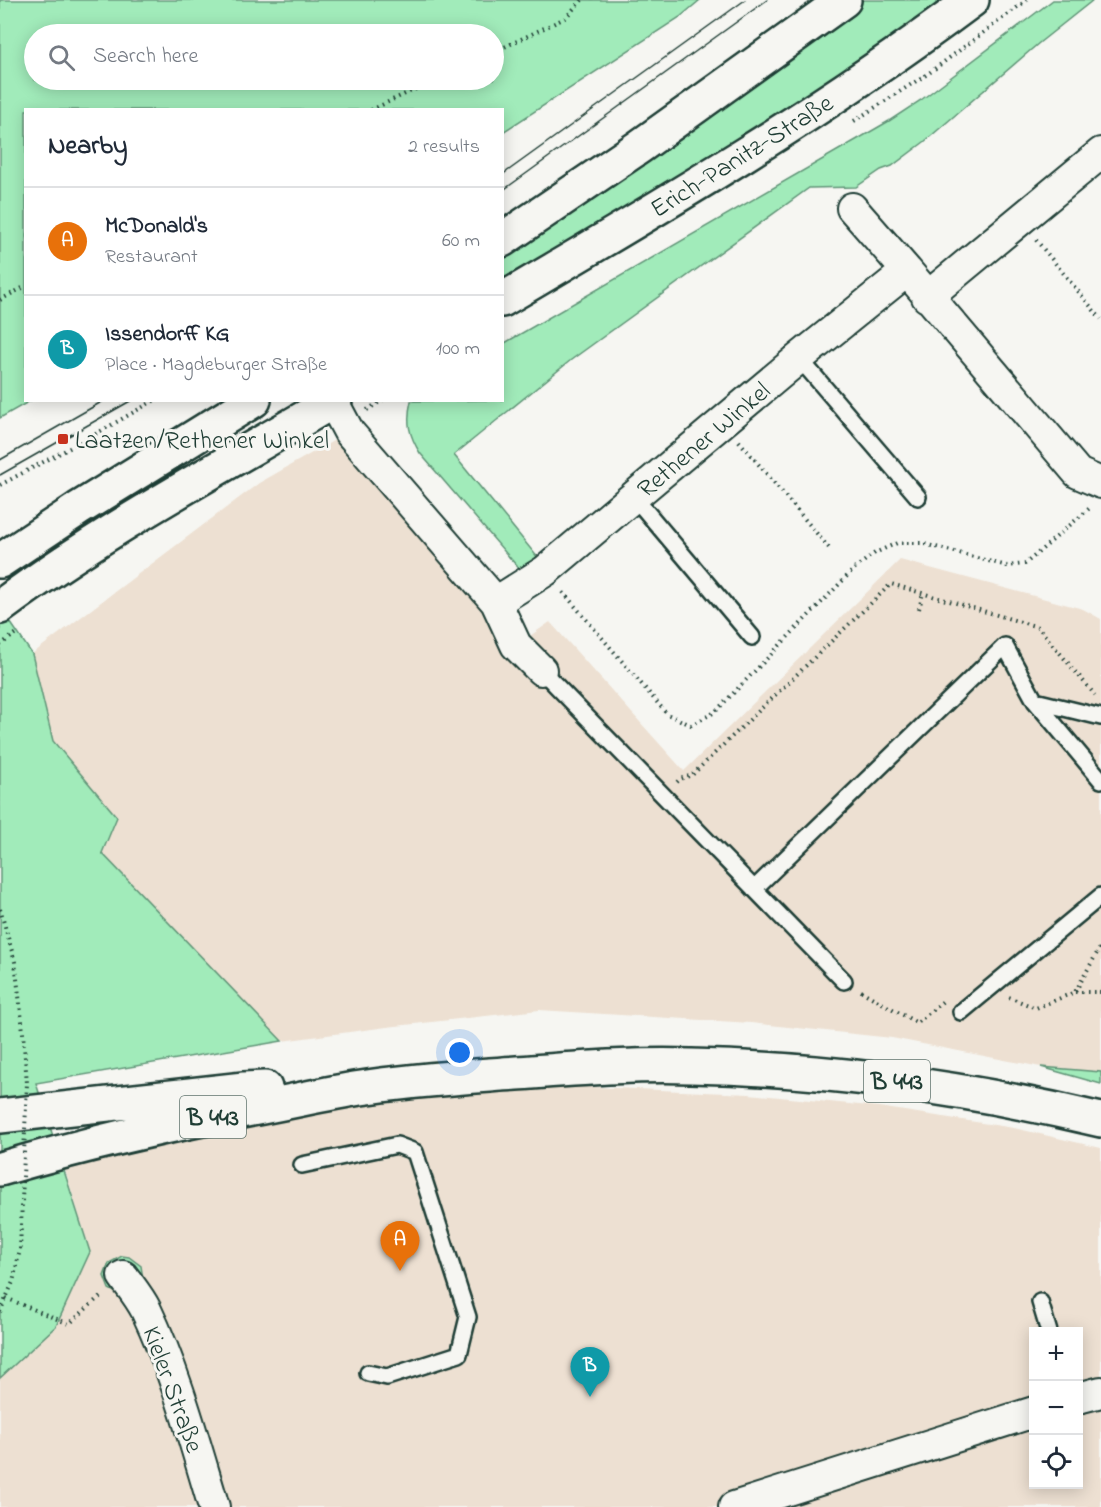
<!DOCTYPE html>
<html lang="en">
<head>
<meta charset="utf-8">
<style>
  :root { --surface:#fff; --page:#f2f2f3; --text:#1f2937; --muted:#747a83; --line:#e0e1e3; --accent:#7c3aed }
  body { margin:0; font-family:"Indie Flower",sans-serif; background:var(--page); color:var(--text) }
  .controls { position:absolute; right:18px; bottom:18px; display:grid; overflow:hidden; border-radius:0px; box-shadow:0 3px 15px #0003 }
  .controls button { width:54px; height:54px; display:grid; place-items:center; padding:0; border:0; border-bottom:2px solid var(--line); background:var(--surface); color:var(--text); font:30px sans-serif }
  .you { position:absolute; left:460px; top:1053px; width:21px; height:21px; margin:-15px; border:4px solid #fff; border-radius:50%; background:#1a73e8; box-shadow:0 0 0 9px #1a73e833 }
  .badge { display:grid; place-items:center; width:39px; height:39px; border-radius:50%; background:var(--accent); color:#fff; font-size:20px; font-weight:700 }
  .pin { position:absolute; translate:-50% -50px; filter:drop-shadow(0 2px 3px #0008) }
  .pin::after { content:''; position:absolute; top:32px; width:21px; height:18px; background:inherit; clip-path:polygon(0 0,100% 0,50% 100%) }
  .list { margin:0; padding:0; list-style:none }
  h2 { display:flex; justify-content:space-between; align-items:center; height:78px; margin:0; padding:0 24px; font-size:26px }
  h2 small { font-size:20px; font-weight:400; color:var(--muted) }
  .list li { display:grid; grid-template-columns:39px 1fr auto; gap:18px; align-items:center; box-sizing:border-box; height:108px; padding:0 24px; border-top:2px solid var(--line) }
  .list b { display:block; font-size:22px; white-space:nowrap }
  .list p { margin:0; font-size:20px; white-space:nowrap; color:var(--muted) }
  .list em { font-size:20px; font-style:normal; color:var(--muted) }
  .icon { flex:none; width:33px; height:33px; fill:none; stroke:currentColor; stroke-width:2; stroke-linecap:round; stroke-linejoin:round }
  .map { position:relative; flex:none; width:1101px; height:1507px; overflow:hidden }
  .search { position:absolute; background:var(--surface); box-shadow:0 3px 15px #0003; left:24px; top:24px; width:480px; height:66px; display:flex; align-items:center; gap:15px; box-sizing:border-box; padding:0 21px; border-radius:33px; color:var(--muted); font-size:22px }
  .panel { position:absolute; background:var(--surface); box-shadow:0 3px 15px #0003; left:24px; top:108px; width:480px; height:294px; border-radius:0px }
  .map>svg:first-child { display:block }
  .built { fill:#ede0d2; fill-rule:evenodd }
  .green { fill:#a1ebba; stroke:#609477; stroke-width:1.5; fill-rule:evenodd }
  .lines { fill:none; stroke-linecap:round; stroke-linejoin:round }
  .service-casing { stroke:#1f3d34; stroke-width:20 }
  .minor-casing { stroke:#1f3d34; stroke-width:34 }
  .secondary-casing { stroke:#1f3d34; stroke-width:38 }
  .primary-casing { stroke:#1f3d34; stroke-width:38 }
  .path { stroke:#1f3d34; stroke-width:4; stroke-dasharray:1.5 4.5; stroke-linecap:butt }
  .service { stroke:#f6f6f2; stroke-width:15 }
  .minor { stroke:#f6f6f2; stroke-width:30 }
  .secondary { stroke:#f6f6f2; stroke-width:33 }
  .primary { stroke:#f6f6f2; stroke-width:33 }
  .tram { stroke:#1f3d34; stroke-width:1.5 }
  .path-bridge { stroke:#1f3d34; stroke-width:4; stroke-dasharray:1.5 4.5; stroke-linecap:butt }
  .poi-dot { fill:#c8321e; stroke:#f6f6f2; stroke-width:2 }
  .labels { text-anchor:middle; stroke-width:6; stroke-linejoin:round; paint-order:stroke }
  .shield { fill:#f6f6f2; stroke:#60746d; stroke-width:1.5 }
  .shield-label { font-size:24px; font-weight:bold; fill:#1f3d34 }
  .street-label { font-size:26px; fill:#1f3d34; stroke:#f6f6f2 }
  .poi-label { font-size:26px; fill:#1f3d34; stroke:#f6f6f2; text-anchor:start }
</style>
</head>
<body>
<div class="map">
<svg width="1101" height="1507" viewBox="0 0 1101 1507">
  <rect width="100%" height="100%" fill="#f6f6f2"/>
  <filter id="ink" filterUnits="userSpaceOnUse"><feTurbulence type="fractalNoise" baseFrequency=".0167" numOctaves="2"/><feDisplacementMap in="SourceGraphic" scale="12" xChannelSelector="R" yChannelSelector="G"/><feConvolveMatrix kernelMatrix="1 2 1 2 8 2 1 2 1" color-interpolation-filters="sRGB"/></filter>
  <g filter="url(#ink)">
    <!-- built -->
    <path class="built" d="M349,432L517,645L550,622L684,771L900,560L1083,609L1101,619V1072L1041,1067L892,1038L751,1023L539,1010L387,1027L282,1041L101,853L117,817L53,741L32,654L259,483Z
      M502,1083L749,1094L879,1107L1014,1128L1101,1148V1507H0V1378L56,1326L90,1252L64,1166L270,1116ZM1034,1332H1078V1484H1034Z"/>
    <!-- green -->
    <path class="green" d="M0,0H700L680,17L503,132L502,110H26V400L30,401L0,418ZM34,34H494V80H34Z
      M844,0H972L503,300V239Z
      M1053,0H1093L1039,43L924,142L892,166L881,170L856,187L809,188L571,360L454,455L539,559L522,572L420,453C409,435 406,422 411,401L502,400L503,344L889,121L921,100Z
      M0,607L32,654L53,741L117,817L102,853L282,1041L36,1083L90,1252L56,1326L0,1378Z
      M1041,1067L1101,1072V1084Z
      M122,1256L129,1257L141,1266L143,1279L122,1296L109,1289L104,1276L109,1263Z"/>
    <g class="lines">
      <defs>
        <path id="service" d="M799,358L918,497
          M634,497L752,637
          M541,670L844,981
          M1035,701L1101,717
          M754,889L1005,646L1035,701L1101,780
          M961,1012L1101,896
          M302,1165L397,1145L415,1152L468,1317L459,1354L387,1377L368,1373
          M1040,1302L1049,1332"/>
        <path id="minor" d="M852,208L907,271
          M927,297L1101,153
          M332,400L349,432L496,602L516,645L541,670
          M496,602L545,571L799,358L907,271L1078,473L1101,483
          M123,1276C131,1287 140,1298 146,1310C176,1373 194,1441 214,1507
          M1078,1398L1101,1392
          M734,1507L1034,1412"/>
        <path id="secondary" d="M502,240L639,147L844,0
          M502,300C662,206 824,111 972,0
          M0,561L78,509L254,400
          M0,607C105,529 222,467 335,400"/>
        <path id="primary" d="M0,1116L244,1089L265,1088
          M0,1169C86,1144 173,1124 262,1107C295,1101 328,1093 361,1088C412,1080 465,1077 517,1073C575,1069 633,1064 691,1066C829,1069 967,1088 1101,1120"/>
      </defs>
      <!-- service casing -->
      <use href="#service" class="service-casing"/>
      <!-- minor casing -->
      <use href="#minor" class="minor-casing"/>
      <!-- secondary casing -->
      <use href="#secondary" class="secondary-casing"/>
      <!-- primary casing -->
      <use href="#primary" class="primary-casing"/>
      <!-- path -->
      <path class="path" d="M494,52L565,18L582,0
        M371,110L435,80
        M854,121L929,73L1027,0
        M1036,240L1101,319
        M0,300L26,286
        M367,410L383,400
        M739,441L829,548
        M0,485L94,435L155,400
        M563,592L667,714L691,725L715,712L854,569L875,553L897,543H921L1007,566L1025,564L1091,507
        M919,609L923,593
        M0,645L17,633
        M677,782L680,779L692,775L891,584L1038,627L1095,695
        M0,909L15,962L22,1021L27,1083
        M861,991L917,1023L943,1001
        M1075,992H1101
        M1009,997L1036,1008L1075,992L1101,946
        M6,1298L69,1324L103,1294
        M0,1312L13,1282L20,1249"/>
      <!-- service -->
      <use href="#service" class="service"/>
      <!-- minor -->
      <use href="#minor" class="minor"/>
      <!-- secondary -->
      <use href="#secondary" class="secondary"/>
      <!-- primary -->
      <use href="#primary" class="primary"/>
      <!-- tram -->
      <path class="tram" d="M502,175L745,0
        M502,191L767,0
        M0,460L105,400
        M0,475L132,400"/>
      <!-- path-bridge -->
      <path class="path-bridge" d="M20,1249L27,1083"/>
    </g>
  </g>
  <!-- markers -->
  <rect class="poi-dot" x="57" y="433" width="12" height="12" rx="3"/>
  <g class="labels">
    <!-- shield labels -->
    <g class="shield">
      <rect x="864" y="1060" width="66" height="42" rx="4.5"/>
      <rect x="180" y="1096" width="66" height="42" rx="4.5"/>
    </g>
    <g class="shield-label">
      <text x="897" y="1089">B 443</text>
      <text x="213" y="1125">B 443</text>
    </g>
    <!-- street labels -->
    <g class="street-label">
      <text transform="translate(741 155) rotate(-32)" y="9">Erich-Panitz-Straße</text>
      <text transform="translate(703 439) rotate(-40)" y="9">Rethener Winkel</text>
      <text transform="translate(174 1389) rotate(70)" y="9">Kieler Straße</text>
    </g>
    <!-- poi labels -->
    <g class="poi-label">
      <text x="75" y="448">Laatzen/Rethener Winkel</text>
    </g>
  </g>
</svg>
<div class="controls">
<button>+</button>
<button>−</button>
<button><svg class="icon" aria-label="locate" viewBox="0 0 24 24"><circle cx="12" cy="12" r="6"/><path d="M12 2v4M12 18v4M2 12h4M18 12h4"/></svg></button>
</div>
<div class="you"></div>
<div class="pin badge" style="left:400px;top:1271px;background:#e8710a">A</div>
<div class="pin badge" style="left:590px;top:1397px;background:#0f9aa8">B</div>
<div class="search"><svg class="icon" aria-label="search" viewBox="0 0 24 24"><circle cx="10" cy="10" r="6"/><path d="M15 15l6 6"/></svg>Search here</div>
<section class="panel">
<h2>Nearby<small>2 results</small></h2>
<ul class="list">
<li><span class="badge" style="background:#e8710a">A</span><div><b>McDonald's</b><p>Restaurant</p></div><em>60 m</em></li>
<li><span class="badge" style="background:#0f9aa8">B</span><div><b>Issendorff KG</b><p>Place · Magdeburger Straße</p></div><em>100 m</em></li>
</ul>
</section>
</div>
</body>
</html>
